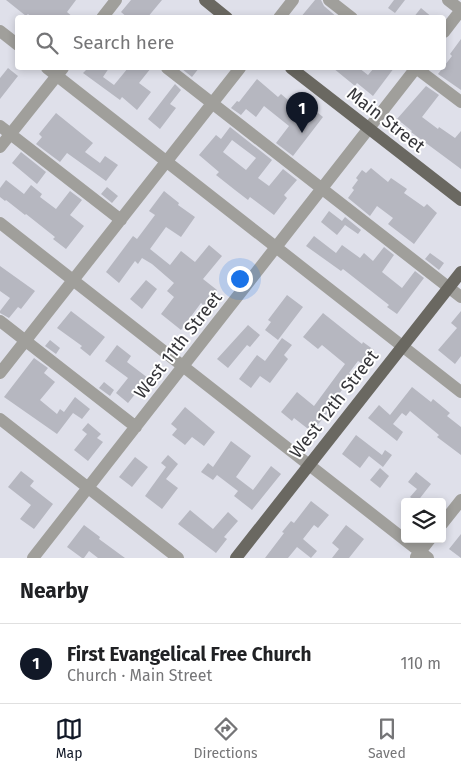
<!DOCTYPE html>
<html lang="en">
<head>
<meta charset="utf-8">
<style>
  :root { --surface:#fff; --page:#f6f6f6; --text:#202124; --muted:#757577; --line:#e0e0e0; --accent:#111827 }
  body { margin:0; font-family:"Fira Sans",sans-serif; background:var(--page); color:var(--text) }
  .controls { position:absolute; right:15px; bottom:15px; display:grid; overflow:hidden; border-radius:5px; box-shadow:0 2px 8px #0003 }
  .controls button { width:45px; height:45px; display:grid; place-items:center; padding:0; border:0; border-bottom:1px solid var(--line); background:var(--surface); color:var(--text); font:25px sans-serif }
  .you { position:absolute; left:239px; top:278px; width:18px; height:18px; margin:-12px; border:4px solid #fff; border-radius:50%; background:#1a73e8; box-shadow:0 0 0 8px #1a73e833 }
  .badge { display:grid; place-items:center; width:32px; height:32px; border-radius:50%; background:var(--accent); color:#fff; font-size:16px; font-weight:700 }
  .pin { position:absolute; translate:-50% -41px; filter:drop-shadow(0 1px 2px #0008) }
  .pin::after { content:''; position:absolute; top:26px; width:18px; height:15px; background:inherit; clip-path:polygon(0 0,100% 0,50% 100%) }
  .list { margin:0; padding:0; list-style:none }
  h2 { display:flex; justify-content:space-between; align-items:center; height:65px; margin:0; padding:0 20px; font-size:21px }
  h2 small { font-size:16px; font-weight:400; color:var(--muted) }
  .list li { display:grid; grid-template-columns:32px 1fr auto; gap:15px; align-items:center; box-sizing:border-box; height:80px; padding:0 20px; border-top:1px solid var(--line) }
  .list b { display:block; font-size:19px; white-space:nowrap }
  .list p { margin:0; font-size:16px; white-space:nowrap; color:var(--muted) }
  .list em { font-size:16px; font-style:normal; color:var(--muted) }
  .icon { flex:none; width:28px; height:28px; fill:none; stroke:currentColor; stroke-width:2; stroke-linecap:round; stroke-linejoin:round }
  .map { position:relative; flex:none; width:461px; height:558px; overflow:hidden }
  .search { position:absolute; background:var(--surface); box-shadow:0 2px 8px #0003; left:15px; right:15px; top:15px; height:55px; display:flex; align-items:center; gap:12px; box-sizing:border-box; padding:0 18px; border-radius:5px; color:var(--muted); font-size:19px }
  .sheet { height:145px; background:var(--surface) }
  nav { display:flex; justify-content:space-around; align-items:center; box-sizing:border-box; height:70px; border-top:1px solid var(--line); background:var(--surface); font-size:14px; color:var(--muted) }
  nav a { display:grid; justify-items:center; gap:2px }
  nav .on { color:var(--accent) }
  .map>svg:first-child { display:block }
  .building { fill:#b6b7c0; fill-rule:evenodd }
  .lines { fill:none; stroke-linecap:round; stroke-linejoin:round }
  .minor { stroke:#a09f9b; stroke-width:12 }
  .major { stroke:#6a6861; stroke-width:12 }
  .labels { text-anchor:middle; stroke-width:4; stroke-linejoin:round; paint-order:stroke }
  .street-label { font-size:18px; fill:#353539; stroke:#fff }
</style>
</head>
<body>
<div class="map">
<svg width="461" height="558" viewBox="0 0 461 558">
  <rect width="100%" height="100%" fill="#dfe0ea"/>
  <!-- building -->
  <path class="building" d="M6,0H76L67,12L74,18H32L28,14L26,16Z
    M131,0H162L147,18H128L121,12Z
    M315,0H321L324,6L338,18H300Z
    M394,0H405L395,13L388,8Z
    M421,8L433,18H413Z
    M461,39V90L438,74L452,56L450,54Z
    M8,68L18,76L0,99V78Z
    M88,68H109L103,77L114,85L128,68H151L139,83L151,92L137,110L122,97L120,100L83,73Z
    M183,68H199L192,77L182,69Z
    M333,68H359L368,75L374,68H394L373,96L357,83L355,86Z
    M257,79L278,97L281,94L301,111L307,104L323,117L293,156L276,143L289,126L264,106L256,117L246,109L241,115L231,108L237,101L239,102Z
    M175,84L181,90L170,104L176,108L160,129L148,119Z
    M426,86L439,95L422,117L438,129L439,127L455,138L461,131V169L411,132L412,131L397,119Z
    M56,113L93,143L85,152L100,163L105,156L118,165L106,181L67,153L60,162L36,144L42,137L39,134Z
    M230,127L272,160L258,178L269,186L283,169L297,180L284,195L287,198L274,215L250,197L248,200L235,190L216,175L219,172L199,155L216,135L221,139ZM232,140L256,158L246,170L223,152Z
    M21,152L46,172L37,184L12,163Z
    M371,168L388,182L391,178L407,189L404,193L424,207L427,204L437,213L414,244L388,224L393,218L377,206L370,216L348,198L354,190L352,188L358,180L356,178L362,170L366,173Z
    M6,180L24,194L31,185L42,194L40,197L56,209L70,191L82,200L70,215L84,226L66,249L53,239L55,237L26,214L25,215L6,200L5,201L0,197V188Z
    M107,187L118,196L112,203L101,194Z
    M164,191L179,203L178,205L195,217L181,237L166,227L150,249L170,265L181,251L195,262L209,245L222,256L203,279L217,290L204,306L201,303L181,330L161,314L174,297L167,291L174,283L152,264L142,258L138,264L135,261L119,283L106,272L133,236L137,239L155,215L149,211Z
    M329,211L342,221L345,217L361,230L358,234L345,225L337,235L321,222Z
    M314,236L336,253L342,245L360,258L364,253L373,261L384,247L394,255L382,272L402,288L415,271L424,278L397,314L387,307L389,305L343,269L341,271L306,246Z
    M430,253L444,263L439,270L425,259Z
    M0,266L35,291L21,309L18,307L9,318L0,313V311L10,298L0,291Z
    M146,280L157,289L142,309L130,299Z
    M287,295L303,307L278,340L265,330L271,322L268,320Z
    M71,311L105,337L90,356L80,348L82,346L57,328Z
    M461,311V356L455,364L438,350L457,328L451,323Z
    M323,313L362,344L363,342L374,350L363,364L358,361L349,373L353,376L338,395L340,397L312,432L294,418L292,421L281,412L297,392L314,406L345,364L322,345L318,349L303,337Z
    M248,325L260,335L250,347L247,345L228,368L217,359Z
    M282,338L292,345L284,355L288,359L270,383L260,376L251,388L239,379L257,355L265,361Z
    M50,340L60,348L56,354L45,346Z
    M117,345L131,356L127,362L148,378L128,403L116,393L128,378L105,361Z
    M34,358L48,368L44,373L55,382L40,400L57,414L60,409L64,412L75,397L90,409L82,419L73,413L57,434L4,397Z
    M104,382L114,390L110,396L99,388Z
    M412,387L431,402L433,399L450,413L447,416L461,427V455L437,437L439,435L410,411L406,416L402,413L393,424L403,432L397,441L368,418L379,405L390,415Z
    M185,407L215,432L204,446L192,437L185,445L172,435L177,429L171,424Z
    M88,423L101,434L97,438L103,442L88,461L74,450L87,434L82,430Z
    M356,435L382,455L385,450L392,455L383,467L369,456L360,468L342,454Z
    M231,441L251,456L236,477L253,490L271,466L281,474L252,510L234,496L238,491L217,475L213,480L201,472L208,463L213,467Z
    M168,455L178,464L166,479L178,488L162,509L145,496L166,467L161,463Z
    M135,457L148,467L132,487L119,477Z
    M380,468L389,476L380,488L370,480Z
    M21,471L34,481L30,486L53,504L34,529L20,519L31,505L8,487Z
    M416,472L431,484L417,502L410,497L417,489L408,482Z
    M311,501L329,515L318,528L314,525L303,539L317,551L311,558L297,547L288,558H265L284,533L282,532L291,521L294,523Z
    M190,510L213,529L228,512L238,521L224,537L227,539L216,553L178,524Z
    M84,525L100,537L99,539L125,558H98L89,551L84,558H82L67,547Z
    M346,525L364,539L349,558H332L339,549L332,543Z
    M461,534V558L449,549Z"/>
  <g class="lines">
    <!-- minor -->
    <path class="minor" d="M329,0L352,18
      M448,0L461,10
      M102,18L116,0
      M279,18L293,0
      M0,31L18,45
      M444,32L461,10
      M47,68L461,392
      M167,68L461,297
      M416,68L461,102
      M0,126L121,220
      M0,147L63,68
      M0,223L428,558
      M0,321L136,427
      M0,373L240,68
      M0,419L178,558
      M442,524L461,500
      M416,557L430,539
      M33,558L416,68"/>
    <!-- major -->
    <path class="major" d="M205,0L227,18
      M291,68L461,200
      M236,558L461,272"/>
  </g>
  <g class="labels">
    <!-- street labels -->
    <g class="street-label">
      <text transform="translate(386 120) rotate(38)" y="6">Main Street</text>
      <text transform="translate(178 345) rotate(-52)" y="6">West 11th Street</text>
      <text transform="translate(334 404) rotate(-52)" y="6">West 12th Street</text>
    </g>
  </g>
</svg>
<div class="controls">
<button><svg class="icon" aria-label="layers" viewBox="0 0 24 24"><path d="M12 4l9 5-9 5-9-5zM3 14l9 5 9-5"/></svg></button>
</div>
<div class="you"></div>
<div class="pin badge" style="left:302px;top:133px">1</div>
<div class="search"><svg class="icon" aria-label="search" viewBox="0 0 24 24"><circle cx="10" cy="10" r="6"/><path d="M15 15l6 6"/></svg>Search here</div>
</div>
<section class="sheet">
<h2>Nearby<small></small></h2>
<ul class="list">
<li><span class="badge">1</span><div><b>First Evangelical Free Church</b><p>Church · Main Street</p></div><em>110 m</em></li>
</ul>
</section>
<nav>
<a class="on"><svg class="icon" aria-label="map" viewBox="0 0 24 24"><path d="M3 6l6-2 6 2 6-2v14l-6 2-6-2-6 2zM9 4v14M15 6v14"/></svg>Map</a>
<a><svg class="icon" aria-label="directions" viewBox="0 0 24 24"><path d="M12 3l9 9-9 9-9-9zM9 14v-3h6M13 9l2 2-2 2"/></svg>Directions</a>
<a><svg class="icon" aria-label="saved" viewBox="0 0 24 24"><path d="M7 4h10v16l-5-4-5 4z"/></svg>Saved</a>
</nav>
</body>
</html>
